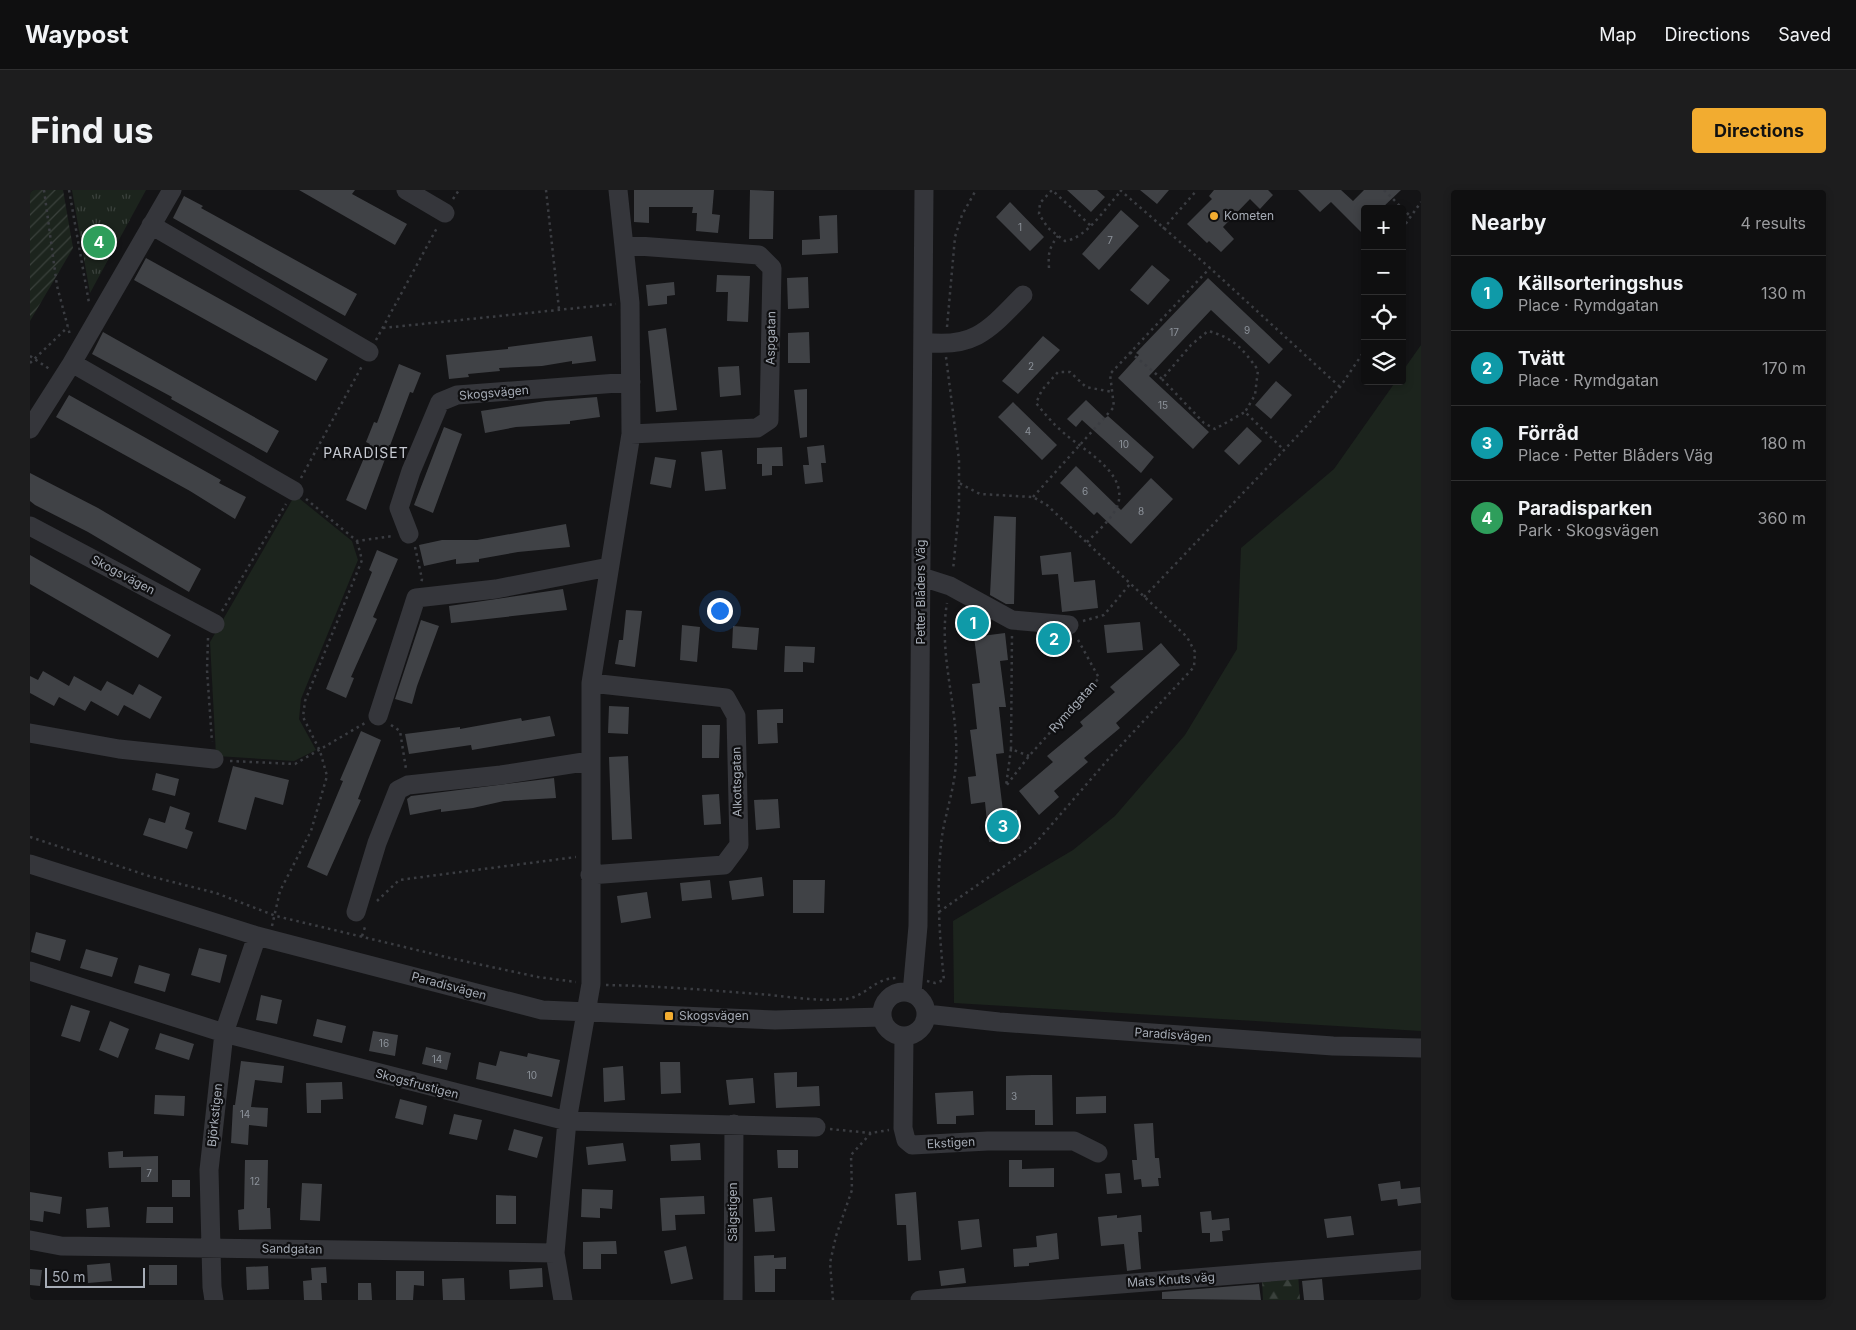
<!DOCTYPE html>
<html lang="en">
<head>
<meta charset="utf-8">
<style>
  :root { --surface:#0f0f10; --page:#1d1d1e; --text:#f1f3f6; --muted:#9b9c9f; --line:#2f2f30; --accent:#f2ac30 }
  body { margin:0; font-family:Inter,sans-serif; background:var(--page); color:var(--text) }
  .controls { position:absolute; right:15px; top:15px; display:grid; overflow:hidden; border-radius:5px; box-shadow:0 2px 8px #0003 }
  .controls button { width:45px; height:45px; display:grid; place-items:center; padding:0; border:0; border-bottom:1px solid var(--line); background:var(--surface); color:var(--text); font:25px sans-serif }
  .scale { position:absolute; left:15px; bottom:12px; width:100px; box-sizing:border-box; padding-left:5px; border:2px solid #a6acb6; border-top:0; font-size:14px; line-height:18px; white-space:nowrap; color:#a6acb6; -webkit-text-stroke:4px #0f0f11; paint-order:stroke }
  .you { position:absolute; left:689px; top:420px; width:18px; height:18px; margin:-12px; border:4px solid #fff; border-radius:50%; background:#1a73e8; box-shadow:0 0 0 8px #1a73e833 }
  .badge { display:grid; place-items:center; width:32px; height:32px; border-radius:50%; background:var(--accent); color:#fff; font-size:16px; font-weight:700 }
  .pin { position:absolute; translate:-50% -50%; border:2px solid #fff; box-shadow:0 1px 5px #0006 }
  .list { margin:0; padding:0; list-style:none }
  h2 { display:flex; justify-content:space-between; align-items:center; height:65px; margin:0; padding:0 20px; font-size:21px }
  h2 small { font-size:16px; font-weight:400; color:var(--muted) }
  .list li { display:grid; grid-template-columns:32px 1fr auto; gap:15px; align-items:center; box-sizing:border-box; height:75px; padding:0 20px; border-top:1px solid var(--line) }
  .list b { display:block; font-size:19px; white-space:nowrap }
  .list p { margin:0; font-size:16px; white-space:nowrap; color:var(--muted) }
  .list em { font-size:16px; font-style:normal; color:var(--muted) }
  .icon { flex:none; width:28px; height:28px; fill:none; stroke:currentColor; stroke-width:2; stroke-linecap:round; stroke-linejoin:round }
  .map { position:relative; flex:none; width:1391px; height:1110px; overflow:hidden; border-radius:5px }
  header { display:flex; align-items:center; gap:30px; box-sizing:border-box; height:70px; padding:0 25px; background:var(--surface); border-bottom:1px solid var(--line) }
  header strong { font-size:24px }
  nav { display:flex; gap:28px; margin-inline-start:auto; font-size:18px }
  .intro { display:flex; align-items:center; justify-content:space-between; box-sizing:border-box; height:120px; padding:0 30px }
  h1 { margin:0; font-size:35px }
  .button { padding:12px 22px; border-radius:5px; background:var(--accent); color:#111; font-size:18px; font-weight:700 }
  main { display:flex; gap:30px; padding:0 30px }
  aside { flex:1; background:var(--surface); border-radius:5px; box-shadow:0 2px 8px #0003 }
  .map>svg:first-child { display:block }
  .grass { fill:#1c241d }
  .forest { fill:url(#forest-firs) }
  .park { fill:url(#park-tufts) }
  .garden { fill:url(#garden-furrows) }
  .building { fill:#404246 }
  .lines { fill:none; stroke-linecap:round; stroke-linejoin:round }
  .path { stroke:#3b3d42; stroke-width:2.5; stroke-dasharray:2.5 4; stroke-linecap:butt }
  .minor { stroke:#35363b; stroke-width:19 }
  .poi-dot { fill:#f2ac30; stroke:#0f0f11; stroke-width:2 }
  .labels { text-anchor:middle; stroke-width:4.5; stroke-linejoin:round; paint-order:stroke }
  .number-label { font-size:10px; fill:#8c929a }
  .poi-label { font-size:12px; fill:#a6acb6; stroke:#0f0f11; text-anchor:start }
  .street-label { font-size:12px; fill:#a6acb6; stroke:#0f0f11 }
  .neighbourhood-label { font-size:14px; letter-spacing:1px; fill:#c7cad2; stroke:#0f0f11 }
</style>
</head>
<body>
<header>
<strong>Waypost</strong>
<nav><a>Map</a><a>Directions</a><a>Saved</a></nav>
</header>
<div class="intro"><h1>Find us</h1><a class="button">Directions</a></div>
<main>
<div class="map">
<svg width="1391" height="1110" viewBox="0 0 1391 1110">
  <defs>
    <pattern id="forest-firs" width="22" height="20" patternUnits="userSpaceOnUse" patternTransform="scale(1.25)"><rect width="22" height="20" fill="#1c241d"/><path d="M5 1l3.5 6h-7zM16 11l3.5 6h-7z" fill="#3a413c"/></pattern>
    <pattern id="park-tufts" width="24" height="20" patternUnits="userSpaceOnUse" patternTransform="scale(1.25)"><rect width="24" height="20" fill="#1c241d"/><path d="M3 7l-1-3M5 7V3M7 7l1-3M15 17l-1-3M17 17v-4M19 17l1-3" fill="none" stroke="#3a413c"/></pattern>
    <pattern id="garden-furrows" width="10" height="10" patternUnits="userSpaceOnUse" patternTransform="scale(1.25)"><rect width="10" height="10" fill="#1c241d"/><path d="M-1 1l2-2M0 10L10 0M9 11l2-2" fill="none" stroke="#3a413c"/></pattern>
  </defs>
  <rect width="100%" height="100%" fill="#141416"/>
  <!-- grass -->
  <path class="grass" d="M1391,155V841L924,813L923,731L1043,660L1085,626L1155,545L1207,459L1211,358L1304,279L1366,191H1372V182Z
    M265,305L322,351L328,370L271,509L269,529L286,560L264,571L186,566L180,452Z"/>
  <!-- forest -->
  <path class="forest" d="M1268,1085L1270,1110H1233L1232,1089Z"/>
  <!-- park -->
  <path class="park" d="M42,0H116L60,103Z"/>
  <!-- garden -->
  <path class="garden" d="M0,0H33L43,58L0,131Z"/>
  <!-- building -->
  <path class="building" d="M269,0H325L322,4L377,34L365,55Z
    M604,0H684L682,24L690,25L688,43L666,41L667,23H662L663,17H619V33L604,32Z
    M720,0L744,1L743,49H719Z
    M1037,0H1067L1075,7L1061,22Z
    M1110,0H1139L1127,14Z
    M1184,0H1238L1243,5L1230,19L1220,9L1193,37L1204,49L1191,62L1179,51L1177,53L1157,34L1182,9L1179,6Z
    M1268,0H1311L1323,11L1334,0H1371L1351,19H1335V46L1301,12L1290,22Z
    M154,6L173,16L171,18L327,104L315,126L143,28Z
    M980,12L1014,47L1000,61L966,27Z
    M1091,20L1109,36L1069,80L1052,64Z
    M807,25L808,63L772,65V50L790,49L789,26Z
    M116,68L298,169L286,191L104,90Z
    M1122,75L1140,90L1118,115L1100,100Z
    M687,85L720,86L718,132L697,131L698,102H686Z
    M778,87L779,118L758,119L757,88Z
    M1178,88L1253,159L1239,174L1181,120L1119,186L1179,242L1163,259L1088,188L1109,165L1106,163Z
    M644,92L645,105L637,106V114L618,116L616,95Z
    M636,138L647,220L626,222L618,141Z
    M73,142L249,241L237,263L141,209L142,207L62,164Z
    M779,142L780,173H758V143Z
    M562,146L566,171L542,174V171L512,176L469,178L470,181L438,184L439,187L419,189L416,165L478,159V157Z
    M1013,146L1030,160L988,204L972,191Z
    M369,174L391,183L383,203L380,202L336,320L316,310L340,254L336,252L344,232L347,233Z
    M709,176L711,205L690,207L688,177Z
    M1246,191L1262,205L1241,229L1225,215Z
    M777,199V247L770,248L764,200Z
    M39,205L166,276L191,290L189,293L216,307L205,329L160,301L26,227Z
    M567,207L570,227L540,231V234L486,237L455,243L451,221L516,211Z
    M1056,210L1075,228L1078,226L1124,267L1111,283L1052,230L1046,237L1037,229Z
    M983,212L1027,255L1012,270L968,227Z
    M414,237L432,244L403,323L384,315Z
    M1217,237L1232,251L1209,275L1194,261Z
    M794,255L796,273H791L793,292L775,294L773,275H779L777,257Z
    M752,257L753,276H742V285L732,286V274H727V258Z
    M692,260L696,299L675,301L671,262Z
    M625,267L646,270L641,298L620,294Z
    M1046,276L1091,320L1121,288L1143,309L1101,354L1067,322L1064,325L1030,293Z
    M0,283L68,318L171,379L159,402L58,342L5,315L0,311Z
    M964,326L986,327L984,414H976L960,405Z
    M536,334L540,357L488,362L449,369V372L426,374V369L394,376L389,355L412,350H447Z
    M347,360L368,369L343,427L347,429L321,487L324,488L316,508L296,499L342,382L339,380Z
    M1041,362L1044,392L1065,390L1068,418L1032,422L1028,384L1012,385L1010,366Z
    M0,365L141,445L128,468L0,394Z
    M533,399L537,420L421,433L419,416Z
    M596,420L612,421L605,477L585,474L589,450H593Z
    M949,426L951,438L937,440L935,428Z
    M391,430L409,436L387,496L382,514L365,509Z
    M1110,432L1113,460L1077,463L1074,435Z
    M652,435L670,437L667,472L650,470Z
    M703,436L729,438L727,460L702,458Z
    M975,443L978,470L970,471L976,517H969L974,563L966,564L973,621L987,620L990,649L959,652L955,612L941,614L938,587L946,586L940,540L947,539L942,494L950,493L944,447Z
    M1015,444L1031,446L1032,456L1016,458Z
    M1131,453L1150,475L1086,533L1090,538L1054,568L1058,572L1024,601L1029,607L1009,625L989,601L1023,572L1017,566L1053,536L1050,532L1085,502L1080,497Z
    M755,456L785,457L784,473L773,472V482H754Z
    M13,481L39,496L44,486L71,501L77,491L103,505L109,494L132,507L120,529L94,515L88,526L61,511L55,521L29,507L24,516L0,503V486L8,490Z
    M579,516L599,517L598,544L578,543Z
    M753,519V533H747L748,553L728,554L727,520Z
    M520,526L525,546L442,560L441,555L379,564L375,544L430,537V539L491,528L492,531Z
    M672,535H690L689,568H672Z
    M331,541L351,550L328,609L331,610L297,686L277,677L313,591L310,590Z
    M598,566L602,649L582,650L579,567Z
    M203,576L259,590L253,615L225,607L216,640L188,632Z
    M126,583L149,589L145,606L122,600Z
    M524,588L526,608L474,611L443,618L411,622V619L380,625L377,609L381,606Z
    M689,604L691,634L674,635L672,605Z
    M748,609L750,638L726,640L724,610Z
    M140,616L160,623L155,639L163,642L157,659L113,645L119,628L135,633Z
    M732,687L734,706L702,710L699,691Z
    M680,690L682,708L652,711L650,693Z
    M763,690H795L794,723H763Z
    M617,702L621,728L591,733L587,706Z
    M6,742L36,750L30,771L1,762Z
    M169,758L197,765L190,793L161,785Z
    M56,759L88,768L82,787L50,778Z
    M109,775L140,784L135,802L104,793Z
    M231,805L252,810L247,834L226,830Z
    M41,815L60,821L50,852L31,846Z
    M287,829L316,836L312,853L283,846Z
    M80,831L99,839L88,868L69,860Z
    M343,841L368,845L365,866L339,861Z
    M130,843L164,854L159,870L125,859Z
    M396,857L421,863L417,880L392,874Z
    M470,861L497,867L498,863L530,870L522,907L446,889L449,872L466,876Z
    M211,871L254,876L252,893L225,890L221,917L238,918L237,937L219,935L218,955L201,953L203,915H205Z
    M630,872H650L651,903L631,904Z
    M593,876L595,910L574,912L573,878Z
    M767,882V897L789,896L790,916L746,918L744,883Z
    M1002,885H1022L1023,935H1005V920H976V886Z
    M723,888L725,913L699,915L696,890Z
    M312,892L313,909L291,910V923H277L276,893Z
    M943,901L944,925L926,926V934H907L905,903Z
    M125,905L155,906L154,926L124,924Z
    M1076,906V923L1046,924V907Z
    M370,909L397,916L393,935L365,928Z
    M424,924L452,930L447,950L419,944Z
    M1123,933L1125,968H1129L1131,988H1128L1129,996L1112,997L1111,989L1104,990L1102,970H1107L1104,934Z
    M484,939L513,947L507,968L478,960Z
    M593,953L596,971L558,975L556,957Z
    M670,953L671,970L641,971L640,955Z
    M747,960H768V978H748Z
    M93,961V967L128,966V992H111V977L79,978L78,962Z
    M215,970H238L237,1018H240L241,1039L209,1040L208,1020L214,1019Z
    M979,970H992V979L1024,978V997H979Z
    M1090,983L1092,1003L1077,1004L1075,984Z
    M142,990H160V1007H142Z
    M1370,991L1371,999L1390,997L1391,1013L1368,1016L1367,1009L1351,1011L1348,994Z
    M272,993L292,994L290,1031L270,1030Z
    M552,999L583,1000L582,1019L570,1018V1028L551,1027Z
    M0,1002L32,1007L30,1024L14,1021L13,1032L0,1030Z
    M886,1002L891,1070L878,1071L876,1035H867L865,1004Z
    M466,1005L486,1006V1034H466Z
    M674,1006L675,1024L645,1025L646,1040L632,1041L630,1008Z
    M742,1007L745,1041L725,1042L723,1009Z
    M78,1017L80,1037L57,1038L56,1019Z
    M117,1017H143V1033H116Z
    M1181,1021L1182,1030L1199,1028L1200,1040L1192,1041L1193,1051L1180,1052V1043H1172L1170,1022Z
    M1087,1025V1028L1111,1025L1112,1042H1108L1111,1079L1097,1081L1094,1054L1071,1056L1068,1027Z
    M1321,1026L1324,1045L1297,1048L1294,1029Z
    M949,1029L952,1057L931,1060L928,1031Z
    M1027,1043L1029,1069L999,1073V1076L984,1077L983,1059L1007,1057L1006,1046Z
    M586,1051L587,1064H571V1079H553V1052Z
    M656,1056L663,1089L641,1094L634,1061Z
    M744,1065V1068L756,1067V1079H745V1102H725L724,1066Z
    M80,1073L82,1091L58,1093L57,1075Z
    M119,1075H147V1095H119Z
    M238,1076L239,1099L217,1100L216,1077Z
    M296,1077L297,1093H291L292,1110H274L273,1091L282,1090L281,1078Z
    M512,1078L513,1097L480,1099L479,1080Z
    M934,1078L936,1093L911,1096L909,1081Z
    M0,1079L12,1080L10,1096L0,1095Z
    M366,1081H394V1096L384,1095L383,1110H366Z
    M434,1088L435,1110H413L412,1089Z
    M1292,1089L1294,1110H1274L1272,1091Z
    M328,1093H341L342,1110H328Z
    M1229,1094L1231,1110L1132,1109V1102Z"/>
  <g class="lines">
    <!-- path -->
    <path class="path" d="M14,0L27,96L40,145
      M39,0L59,113
      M516,0L529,119
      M1090,0L1180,78L1310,197
      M1354,0L1381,27
      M423,9L429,0
      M1060,35L1022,0L1010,13L1009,24L1018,38L1035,51C1057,48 1076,17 1091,1
      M1133,39L1167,0
      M1372,39L1391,12
      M1019,78C1018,63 1019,58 1028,46
      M917,137L925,47L932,25L946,0
      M353,138L586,114
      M346,150L408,36
      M1100,162L1132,189L1161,155L1178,141C1204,148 1213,159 1228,180L1225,205L1215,222L1254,260
      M0,166L21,180
      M916,167L929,270V319L923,380
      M0,173L38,137
      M1132,189L1174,233L1185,239L1215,222
      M271,288L332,176
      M1003,307L1084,217L1080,184L1180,78
      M276,309L327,351L363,346
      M1057,352C1066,343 1078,332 1085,321C1104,286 1056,262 1035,244C1024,235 1015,224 1006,213L1012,200L1028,182H1040L1056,197L1082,202
      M385,357L392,389L391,393
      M1114,407L1274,239L1310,197L1335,160
      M192,421L256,314
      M1053,431L1074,425L1100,394
      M982,446L981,559L999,566
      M178,448L177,480L182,552
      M361,535L370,541L376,579
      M981,559L976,596L999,566L1069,488L1047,448
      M200,571L265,574L335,533
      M0,647L119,686L186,703L246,726L420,768L508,787L546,792
      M347,711L369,690L546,667
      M909,722L1003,656L1081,566L1164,477L1165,462L1157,447L1017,315L1003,307L950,304L929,293
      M242,736L250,701L281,641L297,586L290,561L273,527L275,511L332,370L327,351
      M332,746L336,734
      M897,791L905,793L914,790C909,743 906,693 912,646C916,621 925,597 926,571C929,518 908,466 917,413
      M576,795C627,796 678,800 728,804C757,806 787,812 816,809C837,806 844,788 867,788
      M800,939L841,943
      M803,1110L800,1073L806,1046L822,1000L821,965L841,943L859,940"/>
    <!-- minor -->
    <path class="minor" d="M376,0L415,23
      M121,35L339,162
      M595,55L729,65L742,78L739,230L727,238L601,244
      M893,152C944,159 959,140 993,105
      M42,173L264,301
      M0,239L42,173L142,0
      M0,336L185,434
      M379,344L369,318L381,281L410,212L427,205L601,192
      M892,387L920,396L982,430L1039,435
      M348,526L386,408L466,399L579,377
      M0,543L89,559L184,569
      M0,674L227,746L512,820L745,830L852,827
      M560,685L694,675L709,655L706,526L696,508L561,493
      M326,722L347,653L368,600L378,595L471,585L560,571
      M0,781L194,843L537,931L786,937
      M852 824a22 22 0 1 1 44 0a22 22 0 1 1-44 0Z
      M882,803L888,736L894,0
      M896,824L969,832L1303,856L1391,858
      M874,847L873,938L876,950L882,955L958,951H1044L1068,963
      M0,1050L31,1056L525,1063
      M184,1110L182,1097L179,980L194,843L227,746
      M533,1110L525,1063L537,931L561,794V493L601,244L600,113L588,0
      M703,1110L704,934
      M890,1110L1391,1070"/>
  </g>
  <!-- markers -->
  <g class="poi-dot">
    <circle cx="1184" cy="26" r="5"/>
    <rect x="634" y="821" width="10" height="10" rx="2.5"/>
  </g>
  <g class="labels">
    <!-- number labels -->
    <g class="number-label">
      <text x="990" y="41">1</text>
      <text x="1080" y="54">7</text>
      <text x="1217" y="144">9</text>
      <text x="1144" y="146">17</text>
      <text x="1001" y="180">2</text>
      <text x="1133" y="219">15</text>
      <text x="998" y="245">4</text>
      <text x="1094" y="258">10</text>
      <text x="1055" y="305">6</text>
      <text x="1111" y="325">8</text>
      <text x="354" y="857">16</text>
      <text x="407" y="873">14</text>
      <text x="502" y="889">10</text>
      <text x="984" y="910">3</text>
      <text x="215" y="928">14</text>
      <text x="119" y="987">7</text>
      <text x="225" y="995">12</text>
    </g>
    <!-- poi labels -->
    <g class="poi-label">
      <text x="1194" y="30">Kometen</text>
      <text x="649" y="830">Skogsvägen</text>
    </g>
    <!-- street labels -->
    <g class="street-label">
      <text transform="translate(741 148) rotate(-89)" y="4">Aspgatan</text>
      <text transform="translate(464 203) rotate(-5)" y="4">Skogsvägen</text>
      <text transform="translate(93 385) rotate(28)" y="4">Skogsvägen</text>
      <text transform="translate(891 402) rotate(-90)" y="4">Petter Blåders Väg</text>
      <text transform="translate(1043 517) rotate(-48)" y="4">Rymdgatan</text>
      <text transform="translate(707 592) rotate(-91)" y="4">Alkottsgatan</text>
      <text transform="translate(419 796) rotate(15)" y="4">Paradisvägen</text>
      <text transform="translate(1143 845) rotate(4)" y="4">Paradisvägen</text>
      <text transform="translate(387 894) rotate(15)" y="4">Skogsfrustigen</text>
      <text transform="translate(185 925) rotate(-84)" y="4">Björkstigen</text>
      <text transform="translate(921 953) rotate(-3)" y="4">Ekstigen</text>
      <text transform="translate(703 1022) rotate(-90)" y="4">Sälgstigen</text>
      <text transform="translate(262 1059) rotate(1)" y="4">Sandgatan</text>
      <text transform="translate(1141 1090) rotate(-4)" y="4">Mats Knuts väg</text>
    </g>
    <!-- neighbourhood labels -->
    <g class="neighbourhood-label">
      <text x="336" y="268">PARADISET</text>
    </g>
  </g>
</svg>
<div class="controls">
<button>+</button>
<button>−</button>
<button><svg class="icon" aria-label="locate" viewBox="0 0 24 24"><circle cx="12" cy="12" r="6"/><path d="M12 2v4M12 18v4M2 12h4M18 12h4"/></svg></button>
<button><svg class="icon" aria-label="layers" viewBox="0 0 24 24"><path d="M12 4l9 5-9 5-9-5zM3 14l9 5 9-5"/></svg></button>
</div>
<div class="scale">50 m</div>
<div class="you"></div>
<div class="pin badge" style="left:943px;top:433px;background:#0f9aa8">1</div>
<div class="pin badge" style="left:1024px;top:449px;background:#0f9aa8">2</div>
<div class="pin badge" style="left:973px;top:636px;background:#0f9aa8">3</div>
<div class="pin badge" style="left:69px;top:52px;background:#2e9e5b">4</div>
</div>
<aside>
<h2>Nearby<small>4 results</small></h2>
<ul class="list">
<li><span class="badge" style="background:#0f9aa8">1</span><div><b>Källsorteringshus</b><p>Place · Rymdgatan</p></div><em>130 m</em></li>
<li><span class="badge" style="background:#0f9aa8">2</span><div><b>Tvätt</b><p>Place · Rymdgatan</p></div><em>170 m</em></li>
<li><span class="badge" style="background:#0f9aa8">3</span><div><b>Förråd</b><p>Place · Petter Blåders Väg</p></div><em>180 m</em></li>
<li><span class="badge" style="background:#2e9e5b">4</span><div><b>Paradisparken</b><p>Park · Skogsvägen</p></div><em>360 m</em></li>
</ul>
</aside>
</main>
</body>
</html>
